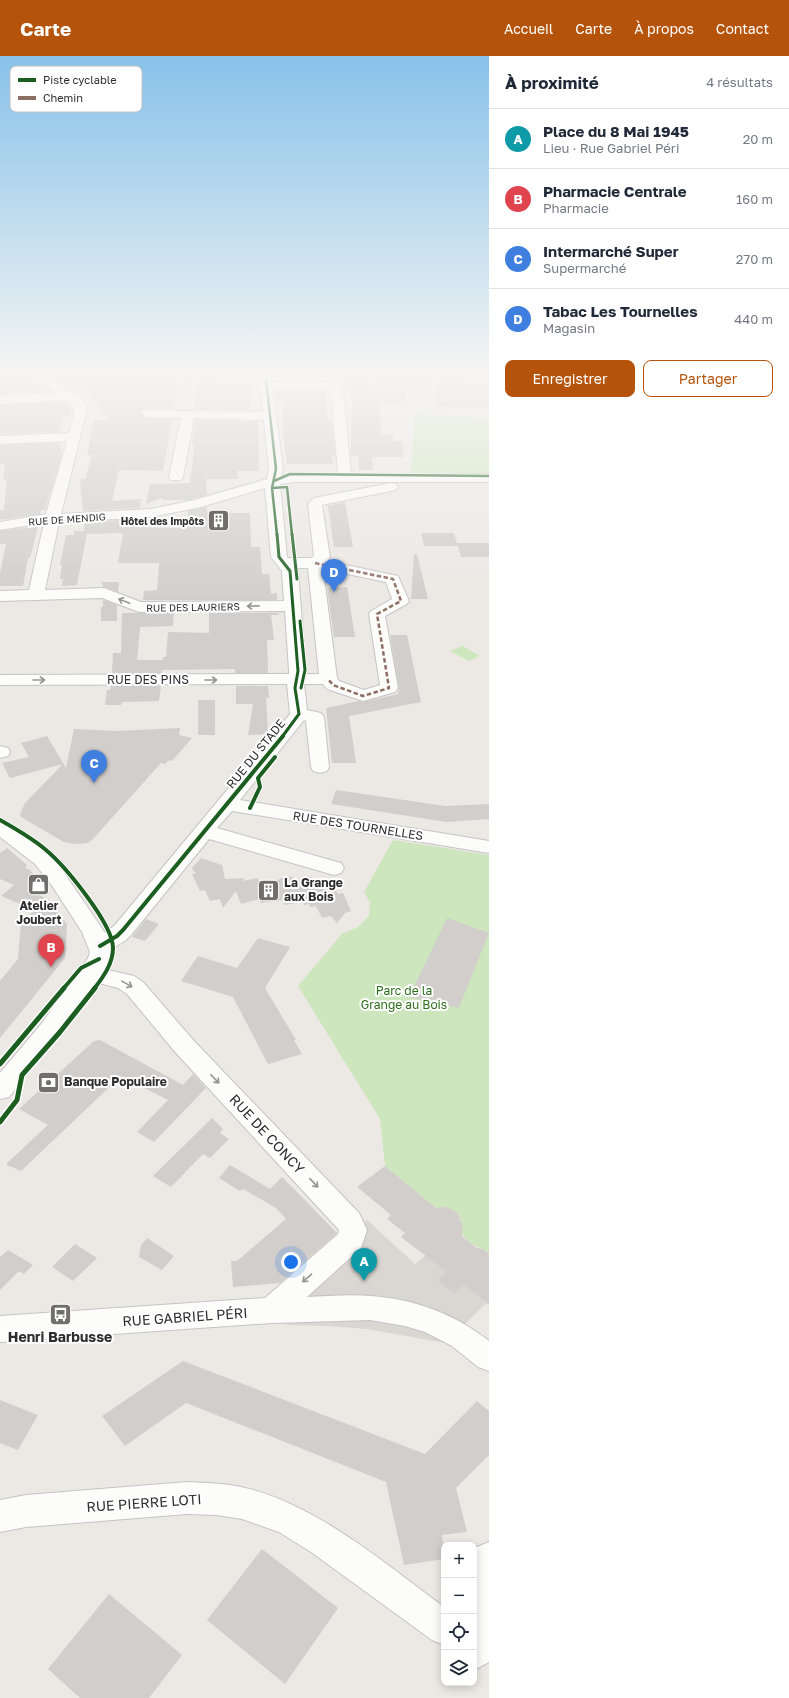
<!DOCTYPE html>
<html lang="fr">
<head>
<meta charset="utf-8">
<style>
  :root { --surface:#fff; --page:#f6f6f7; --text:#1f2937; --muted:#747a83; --line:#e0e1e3; --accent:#b45309 }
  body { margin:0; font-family:"Golos Text",sans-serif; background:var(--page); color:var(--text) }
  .controls { position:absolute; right:12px; bottom:12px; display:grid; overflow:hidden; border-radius:8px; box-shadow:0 2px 10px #0003 }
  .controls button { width:36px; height:36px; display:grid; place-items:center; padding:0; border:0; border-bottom:1px solid var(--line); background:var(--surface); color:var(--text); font:20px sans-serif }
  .you { position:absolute; left:291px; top:1206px; width:14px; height:14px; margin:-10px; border:3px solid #fff; border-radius:50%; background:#1a73e8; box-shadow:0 0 0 6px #1a73e833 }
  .badge { display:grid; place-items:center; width:26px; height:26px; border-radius:50%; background:var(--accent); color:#fff; font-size:13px; font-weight:700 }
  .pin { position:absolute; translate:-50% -33px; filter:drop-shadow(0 1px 2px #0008) }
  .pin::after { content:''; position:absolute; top:21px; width:14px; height:12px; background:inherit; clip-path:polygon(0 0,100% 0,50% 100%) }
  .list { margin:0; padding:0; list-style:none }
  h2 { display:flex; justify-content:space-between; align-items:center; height:52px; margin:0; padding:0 16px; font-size:17px }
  h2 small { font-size:13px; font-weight:400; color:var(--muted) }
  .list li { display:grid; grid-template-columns:26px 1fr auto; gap:12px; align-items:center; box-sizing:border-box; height:60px; padding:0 16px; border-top:1px solid var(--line) }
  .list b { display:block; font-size:15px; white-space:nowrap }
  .list p { margin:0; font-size:13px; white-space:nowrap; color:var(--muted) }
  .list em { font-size:13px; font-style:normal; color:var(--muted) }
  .actions { display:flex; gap:8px; padding:12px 16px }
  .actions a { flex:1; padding:9px 0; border:1px solid var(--accent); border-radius:8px; text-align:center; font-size:14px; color:var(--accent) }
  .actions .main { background:var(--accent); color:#fff }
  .icon { flex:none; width:22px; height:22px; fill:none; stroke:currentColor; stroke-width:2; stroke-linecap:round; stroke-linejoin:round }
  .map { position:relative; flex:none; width:489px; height:1642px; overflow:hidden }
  header { display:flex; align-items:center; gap:24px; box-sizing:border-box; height:56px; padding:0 20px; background:var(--accent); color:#fff }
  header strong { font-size:19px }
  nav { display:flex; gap:22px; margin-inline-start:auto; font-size:14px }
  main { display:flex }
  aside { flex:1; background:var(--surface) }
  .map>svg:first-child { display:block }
  .green { fill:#cee6be }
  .plaza { fill:#dad6d2 }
  .building { fill:#d1cecb }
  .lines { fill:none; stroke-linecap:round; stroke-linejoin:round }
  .minor-casing { stroke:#c5c4c5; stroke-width:2 }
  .minor { fill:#fcfcfb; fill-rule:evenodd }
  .quiet { stroke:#8d6e63; stroke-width:2.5; stroke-dasharray:4.5 2.5; stroke-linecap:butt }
  .cycleway-far3-casing { stroke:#fff; stroke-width:4 }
  .cycleway-far2-casing { stroke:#fff; stroke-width:5 }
  .cycleway-far1-casing { stroke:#fff; stroke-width:6 }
  .cycleway-casing { stroke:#fff; stroke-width:8 }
  .cycleway-far3 { stroke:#1b5e20; stroke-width:2.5 }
  .cycleway-far2 { stroke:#1b5e20; stroke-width:3 }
  .cycleway-far1 { stroke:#1b5e20; stroke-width:4 }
  .cycleway { stroke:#1b5e20; stroke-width:5 }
  .oneway { stroke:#959594 }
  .labels { text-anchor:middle; stroke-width:4; stroke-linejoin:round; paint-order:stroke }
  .far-street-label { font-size:10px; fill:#2e2e2e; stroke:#fff }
  .far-poi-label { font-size:10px; font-weight:bold; fill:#2e2e2e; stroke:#fff; text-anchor:end }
  .street-label { font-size:12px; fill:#2e2e2e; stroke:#fff }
  .poi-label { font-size:12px; font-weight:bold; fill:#2e2e2e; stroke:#fff; text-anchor:start }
  .park-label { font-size:12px; fill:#2c6e1b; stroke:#fff }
  .near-street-label { font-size:14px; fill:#2e2e2e; stroke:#fff }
  .near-poi-label { font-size:14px; font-weight:bold; fill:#2e2e2e; stroke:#fff }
  .key { fill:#fff; stroke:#c0c0c0; stroke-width:1 }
  .key-label { font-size:11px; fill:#2e2e2e }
</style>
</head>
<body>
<header>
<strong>Carte</strong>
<nav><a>Accueil</a><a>Carte</a><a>À propos</a><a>Contact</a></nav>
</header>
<main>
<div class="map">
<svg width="489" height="1642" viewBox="0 0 489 1642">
  <rect width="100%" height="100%" fill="#ece8e4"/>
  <!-- green -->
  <path class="green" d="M415,358L489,362V418H411Z
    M463,590L480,600L469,605L450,595Z
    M393,784L489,799V1198C477,1188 464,1188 460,1171L463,1168L459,1164L461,1162L456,1156L447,1151L444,1152L441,1150L437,1153L385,1110L380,1063L298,930L342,878L358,871L369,860L370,847L364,836Z"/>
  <!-- plaza -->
  <path class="plaza" d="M367,1164L415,1208L426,1199L447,1216L437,1224L454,1238L464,1229L486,1247L446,1287L366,1273L329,1270L287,1269L288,1226Z"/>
  <!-- building -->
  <path class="building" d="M0,317H28L52,336L0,338Z
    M46,317L180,318L174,353L143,352L140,357L147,362L172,363L163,415L119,414L112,445L141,443L140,452L83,455L80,429L81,423H85L92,399H87L94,364H108L92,341L68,325L69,332Z
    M273,317H322L324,324H276Z
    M351,317L367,318V326H374L375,334H406V346H378L382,379H393V385H402L404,401H372L373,414H359L358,400H351V364H353Z
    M436,317H464V324L489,325V352L436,350Z
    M197,320L253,327L249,354L194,353Z
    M276,336H326L327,364H331L333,376L335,400H332L333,408H287L283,379V345H277Z
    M66,346L70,350L71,360H62L63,369H60V376L0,378V349Z
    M195,364L258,365L259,415H237L238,423H206L207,439L188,444H164L161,442L146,448L150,428L190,427V418L192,415L194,390L192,384Z
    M60,387L62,398L45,454H41L40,458L0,464V454H4L7,423L3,424L5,408H0V389Z
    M345,446L353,491H334L328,450Z
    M207,451V457H250L251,491H260L262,518H269L271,538L277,537V544H143L144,535L157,534L159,507H118L123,477L87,478L77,529L62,530L63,523H60L62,509H60L66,479H74V475H84V466L138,463L137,471L187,472L188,455Z
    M38,470L33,491L30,502H28L23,530H0V517L6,488H0V475Z
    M421,477H454L458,490H424Z
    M457,487H489V501H461Z
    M414,498H417L428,543H411Z
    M102,526H119L118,536L103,531Z
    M347,531L355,581H334L327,532Z
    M103,544L117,549V565H101V551H103Z
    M122,557H174L173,570L140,571L137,604H163V601H166L168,576L209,577V557H278L279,559H271L274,584H267L268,617H235V613L162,614V612V617H112L113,597H121Z
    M390,579H407L421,646L349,660L356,707H332L326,652L359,645L363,646L398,638L399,632Z
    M111,630H161L159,645L122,646L121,649H105L107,634H110Z
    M236,630H268L269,642H266L268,678L248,679L253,648H236Z
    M198,644H215V679H198Z
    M180,672L179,679L192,682L172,705L169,704L165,708L161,707L93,783L88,787L75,788L64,786L21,761L20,758L25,747L63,708L10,722L2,707L29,701L21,687L47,680L66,712L74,673L118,675Z
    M336,734L445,750L489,748V763L447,766L331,748Z
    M7,792L27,809L25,812L30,814L43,831L38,836L67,868L65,902L0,982V925L18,903L21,866L35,854L1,840L14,829L0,823V797Z
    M201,802L222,809L225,823L245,822L243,825L257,822L261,829L289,820L300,824L303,821L308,820L319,824L322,829L331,826L338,838L343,837L351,855L345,857L337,867L331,860L322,862L316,850L311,851L309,848L304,849L303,846L285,849L282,844L261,847L259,843L241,848L236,835L223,852L220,843L210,845L205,834L200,835L192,818H196L192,812Z
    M447,862L489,877L459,952L409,941Z
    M146,863L159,868L145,885L132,881Z
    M258,882L290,891L265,932L296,984H294L302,998L268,1008L233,941L181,925L198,900L237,912Z
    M100,984L183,1029L193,1018L206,1032L154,1086L137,1076L168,1044L121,1020L21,1115L7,1109V1107L48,1069L19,1053L94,985Z
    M212,1062L223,1073L220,1077L229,1083L210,1102L203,1098L171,1131L153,1120Z
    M230,1109L270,1133L282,1121L337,1177L280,1227L233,1231L231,1205H237L286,1163L276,1152L243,1133L240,1135L219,1122Z
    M385,1110L437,1153L441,1150L444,1152L447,1151L456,1156L461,1162L459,1164L463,1168L462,1180L477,1192L483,1193L489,1198V1249L464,1229L454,1238L437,1224L447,1216L401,1181L405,1177L387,1163L391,1159L357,1131Z
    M147,1182L174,1200L162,1214L139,1201L141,1189Z
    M75,1188L97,1202L73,1225L52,1211Z
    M8,1194L33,1209L24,1218L19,1215L0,1234V1201Z
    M183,1305L425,1398L477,1345L489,1355V1399L456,1432L467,1476L442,1479L444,1503L404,1509L386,1426L186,1347L125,1390L102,1360Z
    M0,1344L38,1359L18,1394L0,1387Z
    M262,1493L338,1552L285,1628L207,1564Z
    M109,1538L182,1599L149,1642H80L48,1613Z"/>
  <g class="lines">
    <defs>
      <path id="minor" d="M29,317H43L83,344L87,353L61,458L151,453L194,444L267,423L269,413L264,364L194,362L183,421L181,424H171L169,421L181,362L147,361L141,357L143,354L263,356L260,326L214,321L208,317C229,317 250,315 270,320L272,326H330L332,319H340L342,322L351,418H489V426H294L280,428L287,501L288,502H311L314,500L308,448L314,442L319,441L391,427L396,428L398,431L396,434L322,449L330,501L327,505L398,520L409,545L407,548L385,560L398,632L395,636L363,645L327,633L323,628H304L307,654L321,657L324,661L329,711L327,715L320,717L313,715L311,711L306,665L304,664L240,744L489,785V797L232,755L217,772L341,807L344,812L341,817L334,819L209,783L131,879L125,885L111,893L110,903L104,913L134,920L143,926L194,985L359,1157L367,1174L361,1192L307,1241C328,1240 350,1238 371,1240C414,1243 455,1258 489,1285V1315L478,1311L452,1290L425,1276L405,1270L370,1264L272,1267L0,1286V1260L265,1242L338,1178L339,1174L176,997L127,938L118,932L95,926L58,979L9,1041L0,1043V1017L42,967L88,902L90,896L82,876L51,828L35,808L0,781V765L7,767L49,798L65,818L105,877L115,869L290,658L287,628L0,629V619L289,618V615L285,555L139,556L102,542L0,545V535L29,534L44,467L0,474V466L46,458L67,385L0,388V380L69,377C72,363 80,353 66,344L0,348V340L56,337ZM273,334H331L338,418H294L281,420L283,413ZM265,432L271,501L282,515L284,545L141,546L104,532L45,534L59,466L151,461L201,451ZM295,512H308L319,618H306L298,515ZM323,513L386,526L392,543L371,555L369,558L380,629L364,634L339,625L337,622Z
        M0,690L8,692L10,696L8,700L0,702Z
        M187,1426C205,1427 224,1427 241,1431C315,1447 384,1507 444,1551V1589L432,1584L311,1496L279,1476L242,1463L216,1459L187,1458L26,1471L0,1476V1444L26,1439Z
        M489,1486V1606L476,1613L474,1612V1499L477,1491Z"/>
    </defs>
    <!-- minor casing -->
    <use href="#minor" class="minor-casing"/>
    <!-- minor -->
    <use href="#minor" class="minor"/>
    <!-- quiet -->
    <path class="quiet" d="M315,507L393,523L401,545L377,558L389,632L363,640L333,629L328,623"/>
    <defs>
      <path id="cycleway-far3" d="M266,323L276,413L272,432L277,479
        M274,425L290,418L489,420
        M272,432L287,431L292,479"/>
      <path id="cycleway-far2" d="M277,478L279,501L290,515L298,615L295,632L299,658L282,681
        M292,478L297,523
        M300,565L305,614L301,632"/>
      <path id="cycleway-far1" d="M250,752L260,731L258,722L275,701
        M0,764C16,773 32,782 46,794C65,810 113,868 113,892C113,908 103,921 94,933
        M100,890L117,880L123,874L283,680
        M63,933L81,912L99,903"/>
      <path id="cycleway" d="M0,1008L64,932
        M0,1066L17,1044L22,1019L60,976L95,932"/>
    </defs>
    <!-- cycleway-far3 casing -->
    <use href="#cycleway-far3" class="cycleway-far3-casing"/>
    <!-- cycleway-far2 casing -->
    <use href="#cycleway-far2" class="cycleway-far2-casing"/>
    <!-- cycleway-far1 casing -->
    <use href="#cycleway-far1" class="cycleway-far1-casing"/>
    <!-- cycleway casing -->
    <use href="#cycleway" class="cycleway-casing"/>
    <!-- cycleway-far3 -->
    <use href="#cycleway-far3" class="cycleway-far3"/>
    <!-- cycleway-far2 -->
    <use href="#cycleway-far2" class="cycleway-far2"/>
    <!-- cycleway-far1 -->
    <use href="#cycleway-far1" class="cycleway-far1"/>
    <!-- cycleway -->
    <use href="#cycleway" class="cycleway"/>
  </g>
  <!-- one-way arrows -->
  <defs><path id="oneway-shaft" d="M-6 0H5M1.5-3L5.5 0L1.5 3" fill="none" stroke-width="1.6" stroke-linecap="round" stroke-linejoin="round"/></defs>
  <g class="oneway">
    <use href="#oneway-shaft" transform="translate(124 545) rotate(-158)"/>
    <use href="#oneway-shaft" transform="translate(253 550) rotate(179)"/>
    <use href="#oneway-shaft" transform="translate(39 624)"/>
    <use href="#oneway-shaft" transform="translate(211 624)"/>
    <use href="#oneway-shaft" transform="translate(127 928) rotate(29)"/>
    <use href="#oneway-shaft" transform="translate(215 1023) rotate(46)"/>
    <use href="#oneway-shaft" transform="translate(314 1127) rotate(47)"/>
    <use href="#oneway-shaft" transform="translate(307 1222) rotate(139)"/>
  </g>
  <!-- sky -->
  <linearGradient id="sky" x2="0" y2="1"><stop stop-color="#88c2ea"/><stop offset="0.58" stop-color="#f6f5f3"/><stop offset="1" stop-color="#f6f5f3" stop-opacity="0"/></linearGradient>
  <rect width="489" height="547" fill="url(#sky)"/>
  <!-- icons -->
  <defs>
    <symbol id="building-square" viewBox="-11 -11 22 22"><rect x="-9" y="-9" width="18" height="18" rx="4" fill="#706f6e" stroke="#fff"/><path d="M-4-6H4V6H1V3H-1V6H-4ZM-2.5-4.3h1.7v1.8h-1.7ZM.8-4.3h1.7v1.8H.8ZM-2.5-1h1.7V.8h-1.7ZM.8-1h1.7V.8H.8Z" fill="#fff"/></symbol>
    <symbol id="shop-square" viewBox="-11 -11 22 22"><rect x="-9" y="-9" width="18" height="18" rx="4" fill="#706f6e" stroke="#fff"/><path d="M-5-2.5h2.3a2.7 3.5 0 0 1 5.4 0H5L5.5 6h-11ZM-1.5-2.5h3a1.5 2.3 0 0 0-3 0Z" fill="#fff"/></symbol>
    <symbol id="bank-square" viewBox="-11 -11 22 22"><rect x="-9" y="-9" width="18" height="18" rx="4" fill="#706f6e" stroke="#fff"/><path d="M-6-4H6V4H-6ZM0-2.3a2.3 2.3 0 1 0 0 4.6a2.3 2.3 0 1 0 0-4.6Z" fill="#fff"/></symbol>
    <symbol id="bus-square" viewBox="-11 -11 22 22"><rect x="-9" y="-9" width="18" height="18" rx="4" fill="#706f6e" stroke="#fff"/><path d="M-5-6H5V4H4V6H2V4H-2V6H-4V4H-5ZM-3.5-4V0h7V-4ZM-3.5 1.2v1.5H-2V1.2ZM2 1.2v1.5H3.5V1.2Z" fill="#fff"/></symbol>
  </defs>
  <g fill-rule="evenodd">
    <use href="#building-square" x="206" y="452" width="25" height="25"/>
    <use href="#shop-square" x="26" y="816" width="25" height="25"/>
    <use href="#building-square" x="256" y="822" width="25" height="25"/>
    <use href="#bank-square" x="36" y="1014" width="25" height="25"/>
    <use href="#bus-square" x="48" y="1246" width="25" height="25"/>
  </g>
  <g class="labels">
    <!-- far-street labels -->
    <g class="far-street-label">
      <text transform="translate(67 463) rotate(-4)" y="4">RUE DE MENDIG</text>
      <text transform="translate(193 551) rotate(-1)" y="4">RUE DES LAURIERS</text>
    </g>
    <!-- far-poi labels -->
    <g class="far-poi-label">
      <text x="204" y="469">Hôtel des Impôts</text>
    </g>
    <!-- street labels -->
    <g class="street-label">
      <text x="148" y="628">RUE DES PINS</text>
      <text transform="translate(256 698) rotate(-51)" y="4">RUE DU STADE</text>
      <text transform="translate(358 770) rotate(9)" y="4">RUE DES TOURNELLES</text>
    </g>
    <!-- poi labels -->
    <g class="poi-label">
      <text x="284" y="831">La Grange<tspan x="284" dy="14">aux Bois</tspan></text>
      <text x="39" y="854" text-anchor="middle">Atelier<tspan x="39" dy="14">Joubert</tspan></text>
      <text x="64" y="1030">Banque Populaire</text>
    </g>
    <!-- park labels -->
    <g class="park-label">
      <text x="404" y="939">Parc de la<tspan x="404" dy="14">Grange au Bois</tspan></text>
    </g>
    <!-- near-street labels -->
    <g class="near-street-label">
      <text transform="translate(267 1078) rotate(47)" y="5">RUE DE CONCY</text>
      <text transform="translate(185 1261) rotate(-4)" y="5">RUE GABRIEL PÉRI</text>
      <text transform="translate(144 1447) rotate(-4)" y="5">RUE PIERRE LOTI</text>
    </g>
    <!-- near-poi labels -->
    <g class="near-poi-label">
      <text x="60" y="1286">Henri Barbusse</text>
    </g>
  </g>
  <!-- legend -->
  <rect x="10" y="10" width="132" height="46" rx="6" class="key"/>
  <rect x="18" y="22" width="18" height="4" fill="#1b5e20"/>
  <rect x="18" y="40" width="18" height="4" fill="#8d6e63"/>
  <g class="key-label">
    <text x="43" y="28">Piste cyclable</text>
    <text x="43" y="46">Chemin</text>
  </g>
</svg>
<div class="controls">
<button>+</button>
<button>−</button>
<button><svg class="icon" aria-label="locate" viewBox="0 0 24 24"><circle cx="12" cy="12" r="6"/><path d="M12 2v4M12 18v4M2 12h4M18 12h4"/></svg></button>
<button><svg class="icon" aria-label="layers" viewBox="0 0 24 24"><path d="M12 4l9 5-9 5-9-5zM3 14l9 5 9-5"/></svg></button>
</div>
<div class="you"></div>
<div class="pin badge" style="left:364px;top:1225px;background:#0f9aa8">A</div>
<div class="pin badge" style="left:51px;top:911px;background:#e0444e">B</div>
<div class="pin badge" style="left:94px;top:727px;background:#3f7fe0">C</div>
<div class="pin badge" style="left:334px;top:536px;background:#3f7fe0">D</div>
</div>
<aside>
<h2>À proximité<small>4 résultats</small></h2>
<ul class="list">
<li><span class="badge" style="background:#0f9aa8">A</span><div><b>Place du 8 Mai 1945</b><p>Lieu · Rue Gabriel Péri</p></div><em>20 m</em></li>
<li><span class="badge" style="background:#e0444e">B</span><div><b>Pharmacie Centrale</b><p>Pharmacie</p></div><em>160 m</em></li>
<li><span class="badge" style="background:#3f7fe0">C</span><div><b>Intermarché Super</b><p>Supermarché</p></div><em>270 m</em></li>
<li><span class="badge" style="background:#3f7fe0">D</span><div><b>Tabac Les Tournelles</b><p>Magasin</p></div><em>440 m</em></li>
</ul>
<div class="actions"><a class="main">Enregistrer</a><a>Partager</a></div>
</aside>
</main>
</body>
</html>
